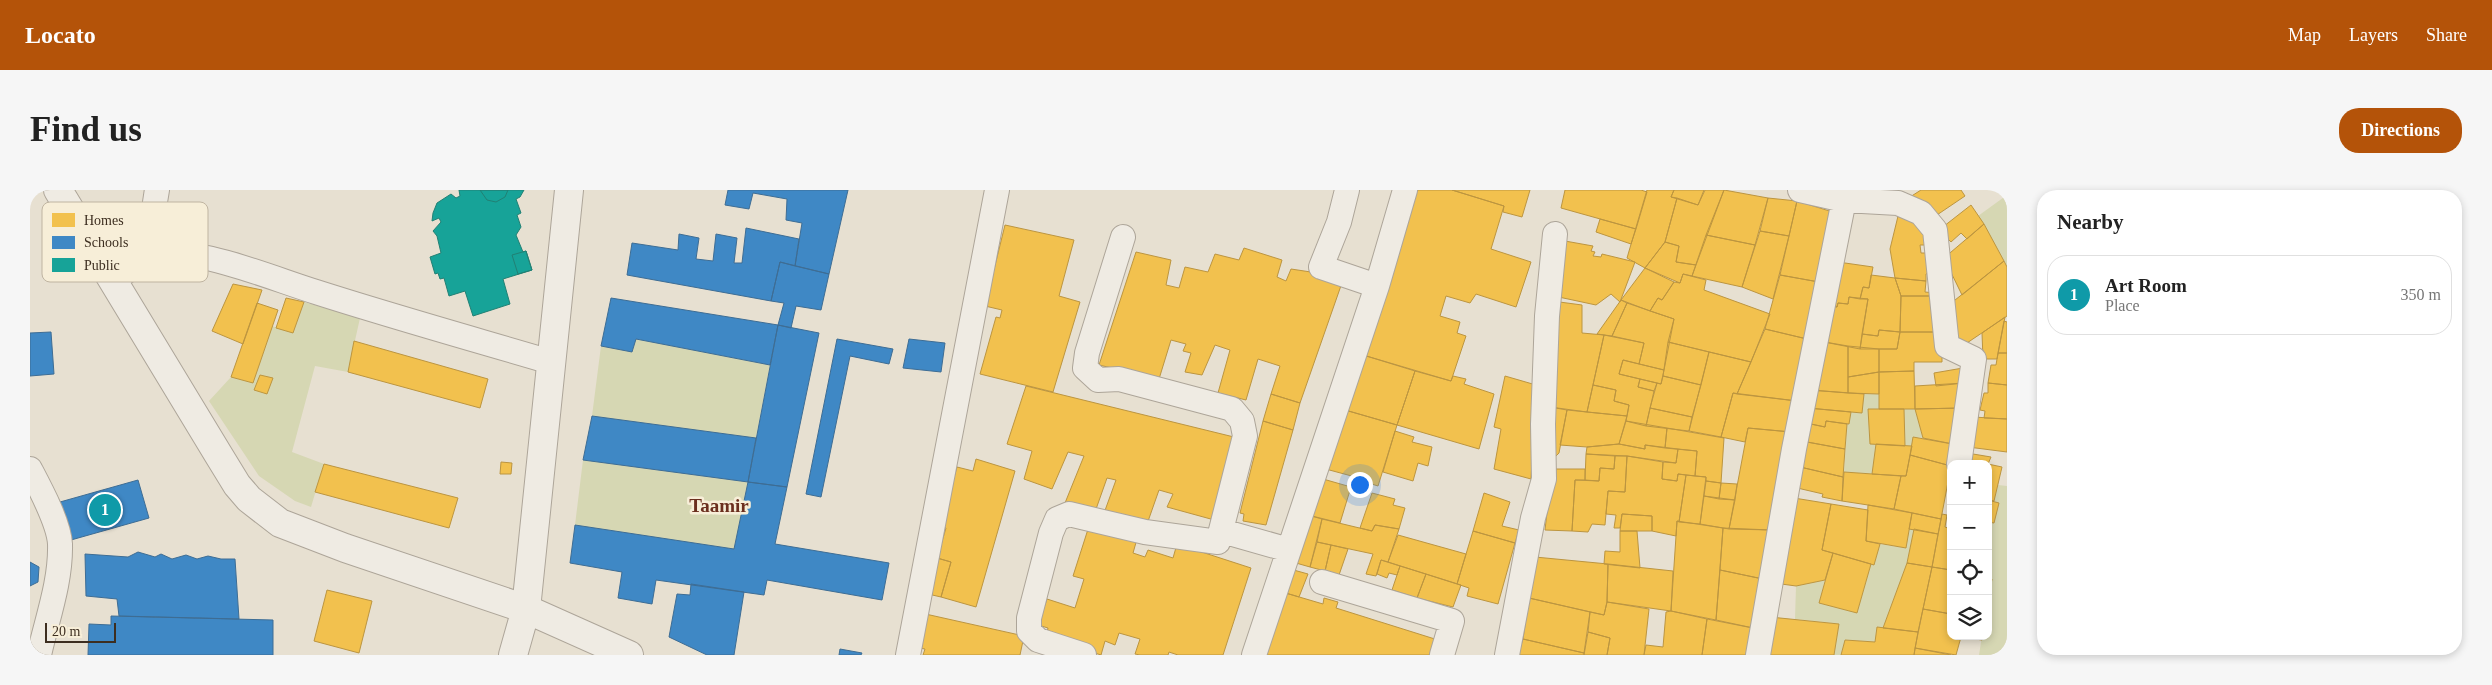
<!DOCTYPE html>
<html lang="en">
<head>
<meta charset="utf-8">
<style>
  :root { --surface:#fff; --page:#f6f6f6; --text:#222; --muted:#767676; --line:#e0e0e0; --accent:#b45309 }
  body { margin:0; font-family:Georgia,serif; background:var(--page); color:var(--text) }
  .controls { position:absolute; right:15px; bottom:15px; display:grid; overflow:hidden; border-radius:10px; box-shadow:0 2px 8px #0003 }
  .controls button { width:45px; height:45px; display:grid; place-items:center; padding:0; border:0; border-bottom:1px solid var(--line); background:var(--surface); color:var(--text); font:25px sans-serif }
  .scale { position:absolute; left:15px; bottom:12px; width:71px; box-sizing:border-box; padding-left:5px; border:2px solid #3d2e20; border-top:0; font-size:14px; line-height:18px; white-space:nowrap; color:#3d2e20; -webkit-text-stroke:4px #f7eed8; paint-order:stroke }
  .you { position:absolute; left:1329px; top:294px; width:18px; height:18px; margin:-12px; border:4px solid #fff; border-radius:50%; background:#1a73e8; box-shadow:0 0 0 8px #1a73e833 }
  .badge { display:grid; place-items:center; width:32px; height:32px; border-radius:50%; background:var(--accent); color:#fff; font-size:16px; font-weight:700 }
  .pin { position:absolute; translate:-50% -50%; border:2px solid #fff; box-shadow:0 1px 5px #0006 }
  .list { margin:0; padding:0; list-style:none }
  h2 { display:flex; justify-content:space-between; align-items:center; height:65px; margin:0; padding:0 20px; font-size:21px }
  h2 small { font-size:16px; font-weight:400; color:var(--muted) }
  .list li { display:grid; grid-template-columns:32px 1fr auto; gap:15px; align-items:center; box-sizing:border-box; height:80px; margin:0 10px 10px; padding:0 10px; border:1px solid var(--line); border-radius:20px }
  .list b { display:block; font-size:19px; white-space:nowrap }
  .list p { margin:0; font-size:16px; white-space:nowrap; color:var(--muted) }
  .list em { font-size:16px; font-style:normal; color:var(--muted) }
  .icon { flex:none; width:28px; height:28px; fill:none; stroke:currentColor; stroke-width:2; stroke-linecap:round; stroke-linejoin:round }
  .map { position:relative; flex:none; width:1977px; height:465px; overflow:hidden; border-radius:20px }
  header { display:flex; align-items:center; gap:30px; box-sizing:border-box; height:70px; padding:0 25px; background:var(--accent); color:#fff }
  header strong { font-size:24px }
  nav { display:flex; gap:28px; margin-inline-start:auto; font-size:18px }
  .intro { display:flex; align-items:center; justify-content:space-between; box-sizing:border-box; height:120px; padding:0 30px }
  h1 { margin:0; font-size:35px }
  .button { padding:12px 22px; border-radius:20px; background:var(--accent); color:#fff; font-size:18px; font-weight:700 }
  main { display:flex; gap:30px; padding:0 30px }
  aside { flex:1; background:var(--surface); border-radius:20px; box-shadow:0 2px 8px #0003 }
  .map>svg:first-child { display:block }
  .green { fill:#d6d7b3 }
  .homes { fill:#f2c14e; stroke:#bc9540 }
  .schools { fill:#3f88c5; stroke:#3e6d94 }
  .public { fill:#17a398; stroke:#228074 }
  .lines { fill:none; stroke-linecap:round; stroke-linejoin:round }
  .minor-casing { stroke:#ada599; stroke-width:26 }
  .tertiary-casing { stroke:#ada599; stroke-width:30 }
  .minor { stroke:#efebe3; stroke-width:24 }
  .tertiary { stroke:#efebe3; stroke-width:28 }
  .labels { text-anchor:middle; stroke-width:5; stroke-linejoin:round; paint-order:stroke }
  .neighbourhood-label { font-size:19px; font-weight:bold; fill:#6b2e1e; stroke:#f7eed8 }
  .key { fill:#f7eed8; stroke:#bfb4a1; stroke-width:1 }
  .key-label { font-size:14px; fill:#3d2e20 }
</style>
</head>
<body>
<header>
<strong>Locato</strong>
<nav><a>Map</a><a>Layers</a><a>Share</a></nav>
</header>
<div class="intro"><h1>Find us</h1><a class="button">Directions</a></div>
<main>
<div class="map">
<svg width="1977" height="465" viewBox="0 0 1977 465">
  <rect width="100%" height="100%" fill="#e7e0d1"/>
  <!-- green -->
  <path class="green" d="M1977,5V77L1948,26Z
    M274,112L330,128L318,182L285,176L262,262L294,274L281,317L265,311L229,286L179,211L201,187L223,193L242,136L263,143Z
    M606,149L740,175L726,248L562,226L571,156L602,162Z
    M1834,204H1849V219H1838L1840,254H1846L1842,284L1814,282L1817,234H1819L1821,222L1832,223Z
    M1874,219H1885L1893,248L1883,247L1882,256H1875Z
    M553,270L718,292L704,359L545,335Z
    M1968,295L1977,296V465H1949L1952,446H1958V411L1962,389L1958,388V332L1964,333L1969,313L1964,311Z
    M1879,339H1884L1877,373L1853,438L1847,437L1845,452L1815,450L1811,465H1804L1809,434L1765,429L1766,396L1795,390L1789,413L1827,423L1841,374L1844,375L1850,354L1876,358Z"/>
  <!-- homes -->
  <path class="homes" d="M1384,0H1422L1474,16L1461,59L1501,72L1486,117L1446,104L1440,113L1416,106L1410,126L1430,132L1427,143L1436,146L1421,191L1333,165Z
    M1422,0H1500L1492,27L1473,22L1474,16Z
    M1535,0H1611L1617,2L1606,39L1531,18Z
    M1617,0H1644L1641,7L1647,8L1635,52L1615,78L1597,68Z
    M1644,0H1674L1668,15L1641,7Z
    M1675,0H1694L1666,75L1646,72L1649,56L1635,52L1647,8L1668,15Z
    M1694,0L1738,8L1725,55L1676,45Z
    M1891,0H1931L1935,6L1901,29L1880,7Z
    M1738,8L1767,11L1759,46L1730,41Z
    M1767,11L1806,23L1789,92L1750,85Z
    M1941,15L1954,34L1937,49L1931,43L1921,52L1909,40Z
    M1869,22L1902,45L1901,55H1890L1891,63H1900L1899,83L1896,84V91L1865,88L1860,59Z
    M1570,29L1606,39L1601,54L1566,42Z
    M1954,34L1974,71L1932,105L1914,68Z
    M975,35L1044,50L1029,106L1050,112L1023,202L950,184L966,127L970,128L972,120L955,116Z
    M1730,41L1759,46L1743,109L1712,97Z
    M1676,45L1725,55L1712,97L1662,86Z
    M1535,51L1563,56L1561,61L1565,62L1563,66L1571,67L1572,64L1605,72L1590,112L1581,104L1566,115L1524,106Z
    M1635,52L1649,56L1646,72L1666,75L1662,86L1653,84L1650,93L1615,78Z
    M1214,58L1252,70L1247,87L1256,91L1261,79L1314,87L1270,213L1241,204L1250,176L1228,169L1216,210L1188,203L1200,160L1185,155L1172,185L1155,182L1161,163L1153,161L1156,154L1141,150L1129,189L1069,175L1106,62L1141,70L1136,95L1149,98L1155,77L1178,82L1185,64L1209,70Z
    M1974,71L1977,77V126L1931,157L1915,118Z
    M1808,72L1843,77L1839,98L1833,97L1830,109L1819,107L1818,114L1808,113L1807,117L1797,115Z
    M1615,78L1644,92L1632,110L1628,108L1620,121L1591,110Z
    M1653,84L1676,90L1674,100L1740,124L1721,172L1638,152L1644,129L1620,121L1628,108L1632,110L1644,92L1650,93Z
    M1750,85L1789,92L1777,149L1735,139Z
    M1841,85L1865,88L1871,106L1870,142L1849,140L1848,146L1832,144L1838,109H1830L1833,97L1839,98Z
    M1865,88L1896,91L1895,102L1905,103V106H1871Z
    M203,94L232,100L213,154L182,141Z
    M1871,106H1905L1912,142H1870Z
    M1819,107L1838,109L1830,159L1789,151L1797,115L1807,117L1808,113L1818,114Z
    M256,108L274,112L263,143L246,138Z
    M1591,110L1597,113L1582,146L1567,144Z
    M1522,111L1552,115V143L1574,145L1557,222L1520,217Z
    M227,113L248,120L223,193L201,187Z
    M1597,113L1644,129L1634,180L1609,174L1614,153L1582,146Z
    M1975,127L1967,169H1953L1952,143Z
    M1974,131L1977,132V163H1968Z
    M1735,139L1777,149L1767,211L1707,204Z
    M1849,140L1870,142L1867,159H1830L1832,144L1848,146Z
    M1870,142H1912V172H1884V181L1849,182V159H1867Z
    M1574,145L1614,153L1609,174L1593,170L1589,184L1610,189L1608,197L1624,201L1616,236L1596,231L1599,215L1584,211L1586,200L1563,195Z
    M324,151L458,189L450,218L318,182Z
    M1789,151L1818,156V203L1780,200Z
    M1638,152L1679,162L1671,195L1633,186Z
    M1818,156L1849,159V182L1818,187Z
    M1679,162L1721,172L1707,204L1703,203L1691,247L1659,241Z
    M1968,163H1977V195L1958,193L1961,175H1966Z
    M1333,165L1385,181L1367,235L1315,220Z
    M1593,170L1634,180L1631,194L1589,184Z
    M1933,178L1934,193L1906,196L1904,183Z
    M1385,181L1421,191L1423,186L1436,189L1434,194L1464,204L1449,259L1367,235Z
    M1884,181L1885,219H1849V182Z
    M1849,182V204L1818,203V187Z
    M230,185L243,188L237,204L224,200Z
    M1475,186L1506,195L1501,289L1464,279L1471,239L1464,237Z
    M1633,186L1671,195L1662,227L1620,218L1627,193L1631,194Z
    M1610,189L1627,193L1624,201L1608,197Z
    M1934,193L1932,218L1885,219V196Z
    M1958,193L1977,195V229L1954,228L1955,221L1950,220L1954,203H1958Z
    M1563,195L1586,200L1584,211L1599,215L1597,226L1557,222Z
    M996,196L1208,248L1188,331L1137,317L1143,304L1129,300L1116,337L1073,326L1086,290L1077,288L1065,322L1035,313L1054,266L1038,262L1022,299L994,289L1002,261L977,254Z
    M1780,200L1834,204L1832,223L1778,218Z
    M1703,203L1767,211L1761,242L1718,238L1715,252L1691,247Z
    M1241,204L1270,213L1263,240L1233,231Z
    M1520,217L1537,220L1529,263L1525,267Z
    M1620,218L1662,227L1659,241L1616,236Z
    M1778,218L1821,222L1819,234L1796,231L1795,237L1776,233Z
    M1932,218L1928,255L1893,248L1885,219Z
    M1838,219H1874L1875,256L1840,254Z
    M1315,220L1367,235L1348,296L1329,290V288L1292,278Z
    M1537,220L1597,226L1589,254L1557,257L1530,255Z
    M1943,227L1977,229V262L1938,257Z
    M1233,231L1263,240L1236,335L1213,331L1214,324L1210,323Z
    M1596,231L1637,238L1635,258L1615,255V259L1589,254Z
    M1796,231L1817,234L1815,259L1777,252L1781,234L1795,237Z
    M1637,238L1694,248L1691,293L1676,291V287L1665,286L1667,261L1635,258Z
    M1718,238L1761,242L1741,340L1699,339Z
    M1365,241L1384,247L1382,252L1402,257L1398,276L1388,273L1383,291L1353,282Z
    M1883,247L1928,255L1921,276L1880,265Z
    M1777,252L1815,259L1813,287L1770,277Z
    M1589,254L1615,259V255L1648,259L1646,273L1597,266L1556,264L1557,257Z
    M1846,254L1882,256L1876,286L1842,284Z
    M1648,259L1667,261L1665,286L1648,284L1647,291L1632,289L1633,272L1646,273Z
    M1937,263L1961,267L1958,274H1935Z
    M1556,264L1585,266L1584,279L1570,278L1569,291L1555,290Z
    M1880,265L1921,276L1911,329L1864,319L1871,286H1876Z
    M1585,266H1597L1595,302L1578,301L1575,335L1562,334L1558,342L1542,341L1545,290L1569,291L1570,278L1584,279Z
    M1597,266L1633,272L1632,289L1647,291L1648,284L1656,285L1649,332L1647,331L1646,346L1622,341V326L1592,324L1590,338H1584L1586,325L1576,324L1578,301L1595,302Z
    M946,269L985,281L946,417L911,407L921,372L907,368L916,338L910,336L927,277L943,281Z
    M471,272L482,273L481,284H470Z
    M294,274L428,308L419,338L285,302Z
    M1958,274L1972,277L1964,311L1958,310Z
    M1770,277L1813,287L1812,311L1792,307L1793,304L1763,297Z
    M1522,279H1555V290H1545L1542,341L1515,340Z
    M1814,282L1871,286L1864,319L1812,311Z
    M1656,285L1676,287L1670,334L1649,332Z
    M1286,287L1321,297L1310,333L1274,324Z
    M1676,291L1691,293L1689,309L1674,306Z
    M1691,293L1707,294L1705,310L1689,309Z
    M1342,303L1365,309L1363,315L1375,318L1369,339L1345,335L1342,341L1330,338Z
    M1454,303L1480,312L1472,336L1489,340L1485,353L1443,341Z
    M1674,306L1705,310L1699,339L1670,334Z
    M1764,308L1801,314L1792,360L1803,363L1795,390L1766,396L1744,393Z
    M1958,310L1969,313L1964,333L1958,332Z
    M1801,314L1838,320L1836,351L1850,354L1844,375L1792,360Z
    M1838,315L1882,323L1876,358L1836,351Z
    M1882,323L1911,329L1908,344L1879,339Z
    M1274,324L1292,329L1280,377L1259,371Z
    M1592,324L1622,326V341H1590Z
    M1912,324L1917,325L1915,337L1921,339V380L1902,377Z
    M1292,329L1342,341L1345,335L1369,339L1358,372L1351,370L1346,386L1336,384L1343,364L1287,352Z
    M1647,331L1693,338L1686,430L1641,421Z
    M1060,333L1107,349L1103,363L1115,367L1118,360L1143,368L1147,354L1221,378L1193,465H1148L1139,462L1138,465H1110L1105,464L1110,449L1089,443L1085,455L1075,451L1071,465L1016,447L1018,438L1008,435L1017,409L1045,418L1054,389L1043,386Z
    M1693,338L1741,340L1733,389L1690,380Z
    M1884,339L1908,344L1902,377L1877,373Z
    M1443,341L1485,353L1468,414L1437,406L1439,398L1427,394Z
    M1590,341H1607L1610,378L1574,374L1575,361L1590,362Z
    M1368,345L1436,364L1427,394L1358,372Z
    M1287,352L1301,355L1295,381L1280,377Z
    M1301,355L1318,359L1309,385L1295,381Z
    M1803,363L1841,374L1827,423L1789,413Z
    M1505,367L1578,374L1577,412L1574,425L1499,408Z
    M907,368L921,372L911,407L898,404Z
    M1351,370L1370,376L1367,385L1359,383L1357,388L1347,384Z
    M1877,373L1902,377L1888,442L1853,438Z
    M1578,374L1643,381L1641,421L1577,412Z
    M1370,376L1396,384L1387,408L1362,400Z
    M1902,377L1921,380V424L1893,419Z
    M1260,379L1278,384L1269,407L1252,402Z
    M1690,380L1733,389L1728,439L1686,430Z
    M1396,384L1431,395L1423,417L1387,408Z
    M1958,388L1962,389L1958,411Z
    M297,400L342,411L329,463L284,451Z
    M1249,401L1293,414L1294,408L1308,412L1306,418L1408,450L1403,465H1227Z
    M1499,408L1560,422L1554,463L1493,449Z
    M1577,412L1619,419L1614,465H1577L1580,448L1558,442L1560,422L1574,425Z
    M1893,419L1921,424V446H1952V450L1931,447L1926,465L1885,458Z
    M1641,421L1677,429L1672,465H1614L1616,455L1633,457L1636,422Z
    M891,423L994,446L990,465H893L895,459L883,457Z
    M1740,427L1809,434L1804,465H1734Z
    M1677,429L1728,439L1723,465H1672Z
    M1847,437L1888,442L1884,465H1811L1815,450L1845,452Z
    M1558,442L1580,448L1577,465H1554Z
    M1493,449L1554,463V465H1488Z
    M1885,458L1921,465H1884Z"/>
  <!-- schools -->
  <path class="schools" d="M698,0H818L799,84L765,76L772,33L756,30L757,9L723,3L719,19L695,15Z
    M716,38L769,49L765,76L750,72L741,111L597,85L602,53L648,60L649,44L669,48L666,69L683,71L686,44L707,48L704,73H712Z
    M750,72L799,84L791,120L766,116L761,138L748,135L754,113L741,111Z
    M581,108L748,135L740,175L606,149L602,162L571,156Z
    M748,135L789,143L757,297L718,292Z
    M21,142L24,184L0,186V143Z
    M807,149L863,159L859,174L820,166L791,307L776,304Z
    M879,149L915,153L911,182L873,178Z
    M562,226L726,248L718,292L553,270Z
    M108,290L119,328L41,350L30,312Z
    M718,292L757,297L745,354L859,373L852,410L737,390L734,405L626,390L622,414L588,408L592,382L540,373L545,335L704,359Z
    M108,362L125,367L131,364L142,369L156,365L167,369L178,366L191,369H205L209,429L89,426L87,409L56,406L55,364L98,367Z
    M0,372L9,377L8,392L0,396Z
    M661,394L714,402L704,465H677L639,447L647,404L660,405Z
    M81,426L243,430V465H58L59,434L81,435Z
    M810,459L832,463L831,465H809Z"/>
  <!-- public -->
  <path class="public" d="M429,0H494L490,7L486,9L491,23L487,25L491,37L486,45L493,62L496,61L502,80L473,89L480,114L443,126L435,101L419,106L414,88L410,89L408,83L405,84L400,67L411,63L407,46L403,41L411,32L409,28L402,31L403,23L407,13L421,4L426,8L430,6Z
    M450,0H478L475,7L466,12L457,10Z
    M496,61L502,80L488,84L482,65Z"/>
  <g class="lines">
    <defs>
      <path id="minor" d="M127,0C122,23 123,43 133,64
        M1317,0L1309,32L1291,77L1347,96
        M1770,0L1814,10
        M82,91C101,78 120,64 143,64C182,63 247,90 286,102C364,127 443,149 521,172
        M0,279C10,298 29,333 30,354C31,392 17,429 9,465
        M1192,341L1259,360
        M1292,392L1422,431L1412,465
        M878,465L967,0
        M1054,465L1008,450L999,441V428L1021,343L1027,329L1039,324L1115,342L1188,352L1215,246L1212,231L1202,219L1089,189L1068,190L1055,178L1057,163L1093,47
        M1224,465L1347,96L1375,0
        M1477,465L1503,328L1514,289L1513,234L1517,126L1525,44
        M1728,465L1764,259L1814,10L1868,13L1891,23L1905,40L1917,156L1944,169L1929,274"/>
      <path id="tertiary" d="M28,0L188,264L207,295L219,309L250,333L315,358L496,419L599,465
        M483,465L496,419L539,0"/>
    </defs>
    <!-- minor casing -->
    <use href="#minor" class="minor-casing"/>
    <!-- tertiary casing -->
    <use href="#tertiary" class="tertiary-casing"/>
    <!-- minor -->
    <use href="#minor" class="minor"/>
    <!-- tertiary -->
    <use href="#tertiary" class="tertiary"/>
  </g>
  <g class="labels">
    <!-- neighbourhood labels -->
    <g class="neighbourhood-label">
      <text x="689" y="322">Taamir</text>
    </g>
  </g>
  <!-- legend -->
  <rect x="12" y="12" width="166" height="80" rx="8" class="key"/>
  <rect x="22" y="23" width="23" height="14" fill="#f2c14e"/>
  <rect x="22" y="46" width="23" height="13" fill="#3f88c5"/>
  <rect x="22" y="68" width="23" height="14" fill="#17a398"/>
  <g class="key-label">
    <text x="54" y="35">Homes</text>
    <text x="54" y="57">Schools</text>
    <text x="54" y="80">Public</text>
  </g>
</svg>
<div class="controls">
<button>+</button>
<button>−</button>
<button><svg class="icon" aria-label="locate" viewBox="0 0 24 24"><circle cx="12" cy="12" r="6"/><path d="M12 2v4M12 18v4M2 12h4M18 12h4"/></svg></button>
<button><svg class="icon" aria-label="layers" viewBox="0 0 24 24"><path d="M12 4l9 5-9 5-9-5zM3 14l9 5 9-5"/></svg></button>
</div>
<div class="scale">20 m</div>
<div class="you"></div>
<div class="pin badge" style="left:75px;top:320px;background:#0f9aa8">1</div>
</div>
<aside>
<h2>Nearby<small></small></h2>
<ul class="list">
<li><span class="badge" style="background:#0f9aa8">1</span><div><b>Art Room</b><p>Place</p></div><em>350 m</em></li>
</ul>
</aside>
</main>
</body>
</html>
